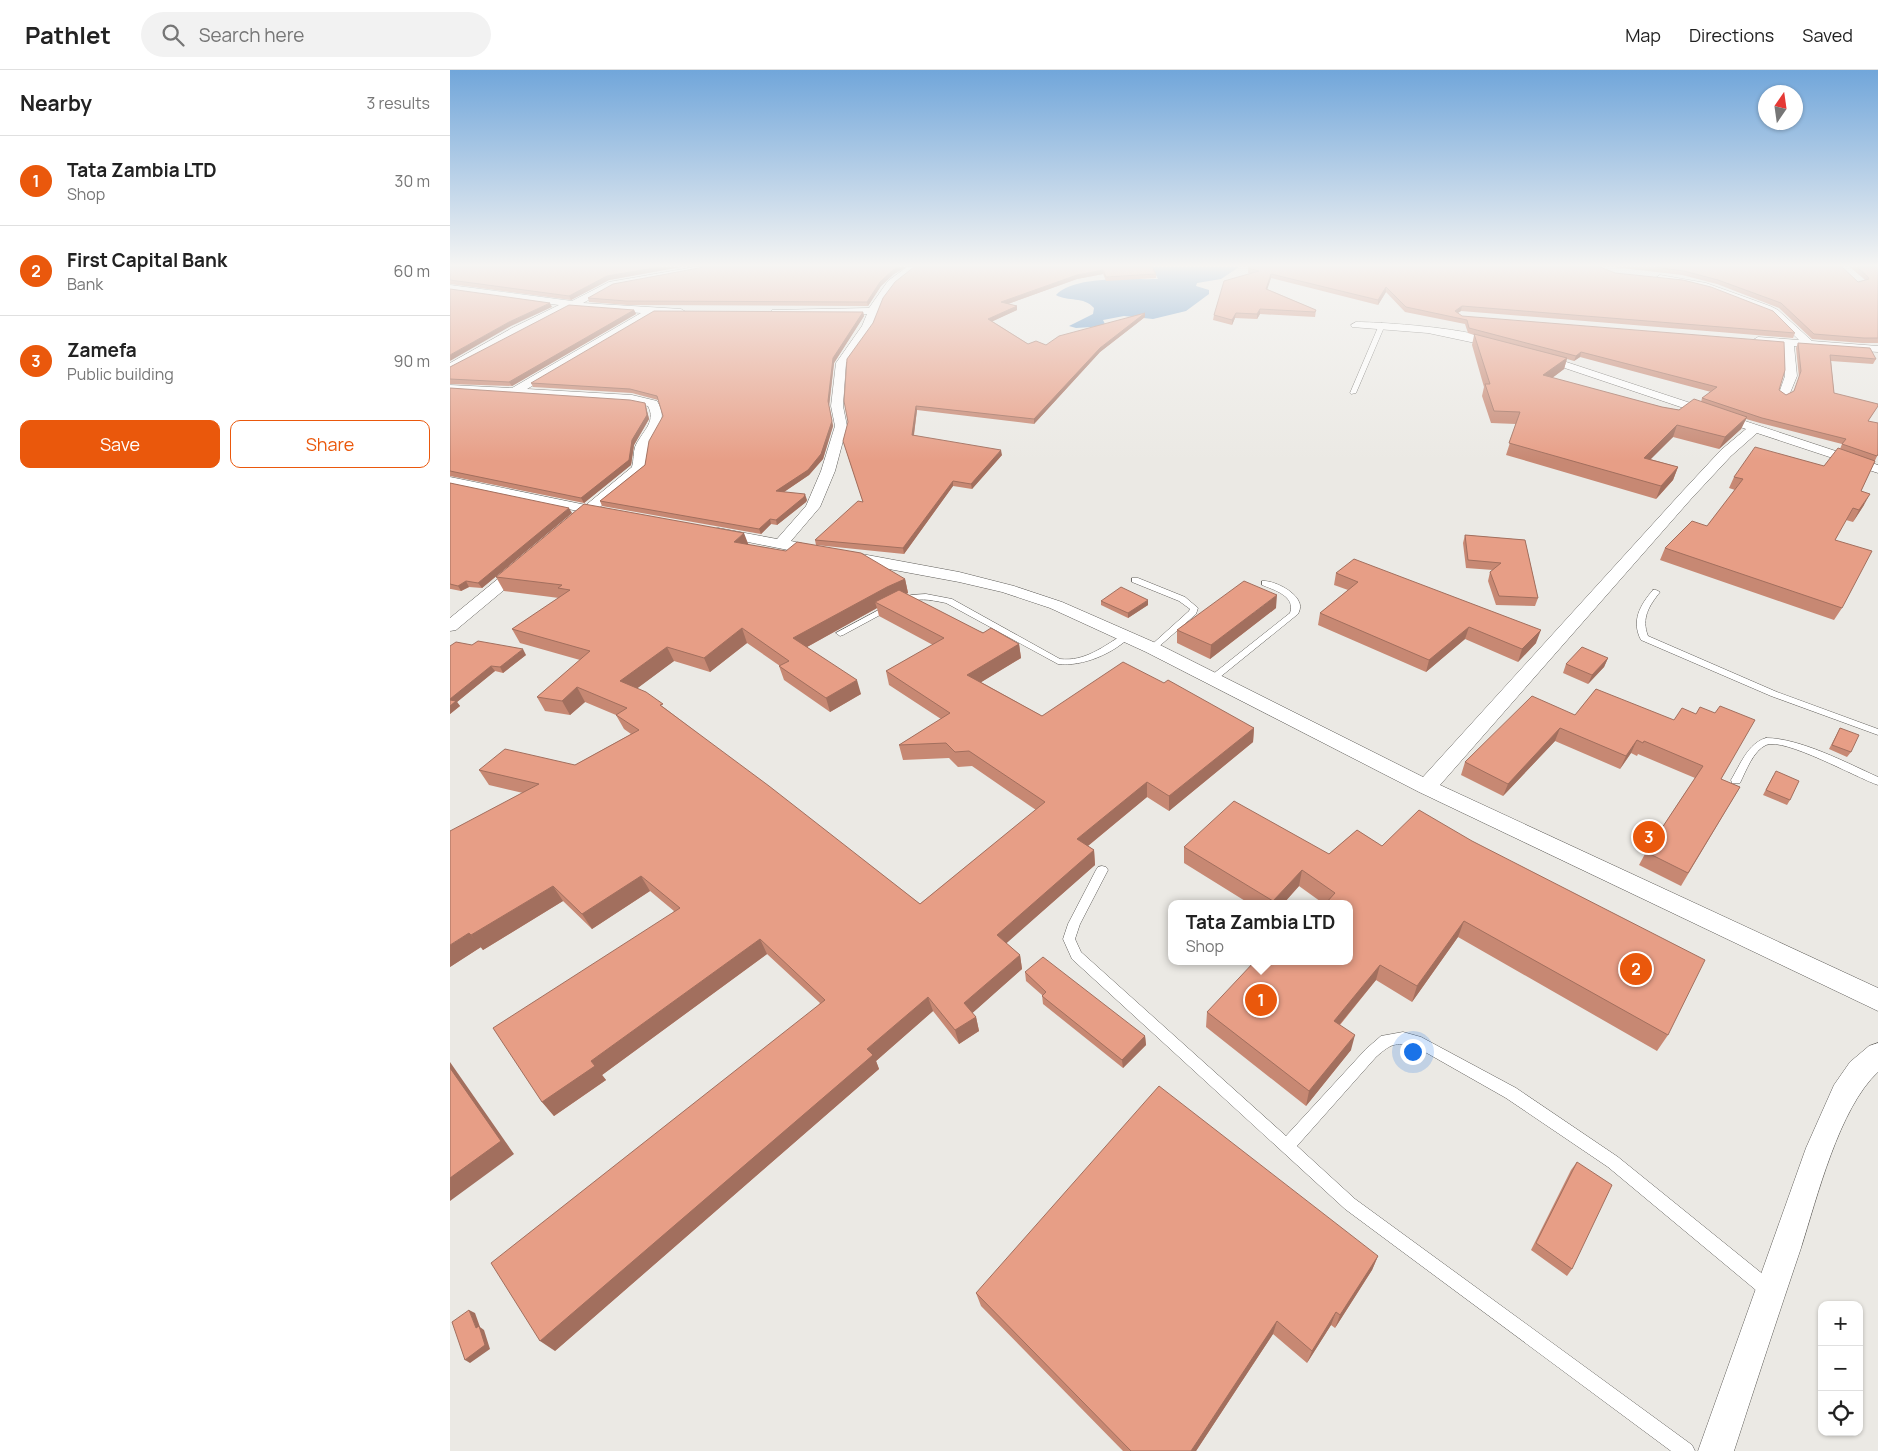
<!DOCTYPE html>
<html lang="en">
<head>
<meta charset="utf-8">
<style>
  :root { --surface:#fff; --page:#f2f2f2; --text:#222; --muted:#767676; --line:#e0e0e0; --accent:#ea580c }
  body { margin:0; font-family:Manrope,sans-serif; background:var(--page); color:var(--text) }
  .controls { position:absolute; right:15px; bottom:15px; display:grid; overflow:hidden; border-radius:10px; box-shadow:0 1px 4px #0004 }
  .controls button { width:45px; height:45px; display:grid; place-items:center; padding:0; border:0; border-bottom:1px solid var(--line); background:var(--surface); color:var(--text); font:25px sans-serif }
  .compass { position:absolute; left:1308px; top:15px; width:45px; height:45px; border-radius:50%; background:var(--surface); box-shadow:0 1px 4px #0004; rotate:13deg }
  .you { position:absolute; left:962px; top:981px; width:18px; height:18px; margin:-12px; border:4px solid #fff; border-radius:50%; background:#1a73e8; box-shadow:0 0 0 8px #1a73e833 }
  .badge { display:grid; place-items:center; width:32px; height:32px; border-radius:50%; background:var(--accent); color:#fff; font-size:16px; font-weight:700 }
  .pin { position:absolute; translate:-50% -50%; border:2px solid #fff; box-shadow:0 1px 5px #0006 }
  .popup { position:absolute; left:718px; top:830px; width:185px; height:65px; box-sizing:border-box; display:grid; place-content:center; border-radius:10px; background:var(--surface); filter:drop-shadow(0 1px 4px #0005); font-size:16px; white-space:nowrap; color:var(--muted) }
  .popup b { font-size:19px; color:var(--text) }
  .popup::after { content:''; position:absolute; left:50%; top:100%; margin-left:-10px; border:10px solid transparent; border-top-color:var(--surface) }
  .list { margin:0; padding:0; list-style:none }
  h2 { display:flex; justify-content:space-between; align-items:center; height:65px; margin:0; padding:0 20px; font-size:21px }
  h2 small { font-size:16px; font-weight:400; color:var(--muted) }
  .list li { display:grid; grid-template-columns:32px 1fr auto; gap:15px; align-items:center; box-sizing:border-box; height:90px; padding:0 20px; border-top:1px solid var(--line) }
  .list b { display:block; font-size:19px; white-space:nowrap }
  .list p { margin:0; font-size:16px; white-space:nowrap; color:var(--muted) }
  .list em { font-size:16px; font-style:normal; color:var(--muted) }
  .actions { display:flex; gap:10px; padding:15px 20px }
  .actions a { flex:1; padding:11px 0; border:1px solid var(--accent); border-radius:10px; text-align:center; font-size:18px; color:var(--accent) }
  .actions .main { background:var(--accent); color:#fff }
  .icon { flex:none; width:28px; height:28px; fill:none; stroke:currentColor; stroke-width:2; stroke-linecap:round; stroke-linejoin:round }
  .map { position:relative; flex:none; width:1428px; height:1381px; overflow:hidden }
  header { display:flex; align-items:center; gap:30px; box-sizing:border-box; height:70px; padding:0 25px; background:var(--surface); border-bottom:1px solid var(--line) }
  header strong { font-size:24px }
  nav { display:flex; gap:28px; margin-inline-start:auto; font-size:18px }
  .search { width:350px; height:45px; background:var(--page); display:flex; align-items:center; gap:12px; box-sizing:border-box; padding:0 18px; border-radius:28px; color:var(--muted); font-size:19px }
  main { display:flex }
  aside { flex:1; background:var(--surface) }
  .map>svg:first-child { display:block }
  .water { fill:#5e92c4 }
  .lines { fill:none; stroke-linecap:round; stroke-linejoin:round }
  .lane-casing { stroke:#615f5b; stroke-width:1 }
  .street-casing { stroke:#615f5b; stroke-width:1 }
  .lane { fill:#fff; fill-rule:evenodd }
  .street { fill:#fff; fill-rule:evenodd }
  .wall { fill:#c78873; fill-rule:evenodd }
  .shaded-wall { fill:#a26f5e }
  .building { fill:#e79e86; stroke:#a26f5e }
</style>
</head>
<body>
<header>
<strong>Pathlet</strong>
<div class="search"><svg class="icon" aria-label="search" viewBox="0 0 24 24"><circle cx="10" cy="10" r="6"/><path d="M15 15l6 6"/></svg>Search here</div>
<nav><a>Map</a><a>Directions</a><a>Saved</a></nav>
</header>
<main>
<aside>
<h2>Nearby<small>3 results</small></h2>
<ul class="list">
<li><span class="badge">1</span><div><b>Tata Zambia LTD</b><p>Shop</p></div><em>30 m</em></li>
<li><span class="badge">2</span><div><b>First Capital Bank</b><p>Bank</p></div><em>60 m</em></li>
<li><span class="badge">3</span><div><b>Zamefa</b><p>Public building</p></div><em>90 m</em></li>
</ul>
<div class="actions"><a class="main">Save</a><a>Share</a></div>
</aside>
<div class="map">
<svg width="1428" height="1381" viewBox="0 0 1428 1381">
  <rect width="100%" height="100%" fill="#ebe9e4"/>
  <!-- water -->
  <path class="water" d="M702,197H789L771,209L747,213L746,216L759,220V224L736,241L703,249L674,246L653,250L656,256L626,258L619,256L643,244L644,238C634,226 618,232 606,225C625,205 682,210 708,209Z"/>
  <g class="lines">
    <defs>
      <path id="lane" d="M932,253L935,255L906,323L901,324L900,323L929,255Z
        M682,508H688L735,527L748,538L746,544L705,580H699L698,578L739,541L740,539L729,531L682,512Z
        M812,511C823,510 845,521 849,532C851,536 850,540 848,544L764,612H758L756,610L758,608L840,543C846,526 824,520 812,515Z
        M1203,520H1206L1210,522C1199,536 1191,548 1198,566L1327,622L1428,659V665L1321,626L1191,570C1181,551 1190,535 1203,520Z
        M476,524L502,529L610,589C635,592 654,576 674,564H680L681,566C664,583 633,597 608,594L496,533C476,529 471,528 451,533L447,531L461,525Z
        M436,536H442L443,538L393,565L390,566L386,563Z
        M1316,668C1350,668 1397,693 1428,707V715C1407,708 1334,667 1316,675C1303,681 1296,701 1290,713H1282L1281,710C1290,695 1298,673 1316,668Z
        M652,796L656,797L658,800L630,854L625,869L631,882L836,1066L916,979L931,966L953,962L971,967L1066,1018L1168,1087L1325,1214L1327,1220L1325,1226L1319,1228L1313,1226L1158,1097L1056,1028L968,978C946,972 943,972 926,987L847,1076L905,1129L1242,1375L1245,1381H1221L895,1139L622,889L613,869L618,854L646,800L648,797Z"/>
      <path id="street" d="M245,197H268L164,216L133,233L231,239L236,242L231,245L204,244L77,319L182,325L207,331C219,350 206,358 199,375C196,383 198,391 195,399L150,437L161,440L163,443L161,446L142,444L132,449L125,445L128,441L0,415V407L136,435L182,397C184,390 183,383 185,377C191,362 207,353 198,336L182,333L0,321V315L62,318L191,243L120,237L70,262L0,301V293L62,258L109,235L0,221V215L122,231L159,212Z
        M457,197H467L444,215L432,231L422,256L396,293L393,336L397,356L385,401L370,437L341,471L373,478L376,481L373,484L368,486L263,465L261,462L263,459L268,458L327,469L356,436L371,401L385,356L381,336L386,293L412,256L417,244L325,245L322,244V240L419,238L438,211Z
        M1210,205L1256,213L1320,236L1328,240L1362,271L1428,276V282L1344,276L1347,306L1338,328H1330L1328,326L1335,306L1334,275L1308,273L1303,270L1308,267L1349,270L1322,244L1314,240L1251,217L1207,210L1206,208Z
        M906,252C933,252 1037,259 1054,275L1049,278L978,263L902,257L901,255Z
        M1089,283L1428,395V403L1307,363L1281,386L1241,429L990,715L1428,918V941L969,722L696,582L600,538L552,522L509,512L401,492L393,487L401,482L509,502L564,516L612,532L708,574L973,707L1231,423L1271,380L1296,359L1085,288V284Z
        M72,492L78,494L80,497L78,500L6,560L0,561V548L66,494Z
        M1428,973V1002C1389,1038 1367,1128 1351,1178C1328,1246 1306,1313 1284,1381H1248L1356,1078L1384,1015L1400,992L1419,976Z"/>
    </defs>
    <!-- lane casing -->
    <use href="#lane" class="lane-casing"/>
    <!-- street casing -->
    <use href="#street" class="street-casing"/>
    <!-- lane -->
    <use href="#lane" class="lane"/>
    <!-- street -->
    <use href="#street" class="street"/>
  </g>
  <!-- wall -->
  <path class="wall" d="M0,197H231L159,210L121,230L0,214Z
    M254,197H456L444,204L431,216L418,236L177,235L139,232L138,228Z
    M464,197H702L706,204V208L656,211L653,204L627,209L558,234L567,236V240L542,251L578,274L596,275L695,243V247L650,282L584,354L467,340L464,365L552,385L522,419L503,416L454,484L366,475L365,470L413,432L393,371Z
    M1163,197H1392L1408,212L1415,210L1400,197H1428V273H1412L1362,269L1329,238L1267,214L1232,205Z
    M798,198L1165,203L1345,263L1343,268L1011,241L1008,243L1012,246L1329,320L1336,325L1344,322L1349,307L1346,278L1348,273L1426,289L1423,294L1381,291L1384,323L1419,351L1428,384L1411,421L1414,435L1403,452L1396,450L1385,470L1392,538L1384,550L1210,490L1215,478L1257,456L1285,420L1279,418L1284,407L1374,396L1390,379L1392,374L1310,353L1296,349L1291,359L1269,379L1223,367L1200,389L1228,397L1223,410L1206,429L1056,385L1066,354L1041,353L1032,326L1034,317L1022,275L1024,265L1018,263L1015,254L955,242L936,222L928,235L821,208L817,219L866,240L865,247L810,244L807,249L785,248L782,255L763,250L764,245L801,203H798ZM1130,287L1261,322L1252,328L1251,332L1229,340L1212,337L1102,308L1114,299L1117,289L1124,291Z
    M184,240L186,244L62,316L0,314V297Z
    M413,242L414,246L384,293L379,336L383,356L373,389L359,405L334,422L357,430L356,432L327,455L321,454L311,464L152,436L150,431L195,395L213,346L208,330L182,323L83,317L81,313Z
    M0,318L195,333L199,349L184,375L181,395L134,433L0,406Z
    M0,413L122,443L32,518L19,517L11,521L1,519H0Z
    M1015,465L1075,470L1088,528L1085,536L1046,535L1038,511L1040,502L1043,500L1016,498L1013,473Z
    M298,475L455,509L458,523L456,524L529,561L569,574L571,588L531,612L592,646L714,613L804,658L803,672L719,741L697,727L638,776L644,780L645,795L556,873L570,885L572,899L522,943L526,947L529,961L509,974L483,941L426,991L429,999L105,1281L370,933L317,884L152,1005L156,1010L104,1046L92,1032L224,841L200,821L142,859L113,831L33,880L31,877L0,897L73,723L39,715L29,700L125,695L181,664L174,659L166,645L135,632L120,645L95,641L87,627L130,590L70,573L62,559L109,528L54,521L46,507ZM427,538L429,546L483,575L436,601L439,615L491,649L449,675L453,690L499,688L508,697L522,696L586,740L470,834L216,639L187,618L224,591L260,602L297,573L330,596H329L334,610L380,642L411,624L357,577Z
    M886,503L1086,573L1068,592L1015,569L976,602L868,555L870,543L898,520L884,515Z
    M651,531L698,535L678,548L651,535Z
    M826,538L760,589L727,573V560Z
    M0,576L76,585L53,603L45,601L7,632L10,636L0,644Z
    M1158,588L1154,597L1138,614L1113,603L1116,594Z
    M1146,619L1271,709L1290,717L1231,816L1189,795L1196,782L1245,708L1188,684L1187,686L1181,683L1170,699L1105,671L1053,726L1011,705L1015,692L1125,645Z
    M1390,658L1401,682L1397,687L1379,679Z
    M1323,706L1340,730L1337,735L1313,725Z
    M907,760L1218,965L1207,981L1008,867L962,932L926,910L890,955L901,980L856,1036L756,957L757,942L900,834H874L849,816L833,834H800L734,793V777L879,784Z
    M575,902L695,966L696,975L673,998L593,934L592,925L576,911Z
    M1127,1092L1122,1199L1117,1206L1081,1180L1121,1100Z
    M928,1186L922,1200L885,1258L881,1255L857,1293L823,1264L746,1381H673L531,1236L526,1223Z"/>
  <!-- shaded-wall -->
  <path class="shaded-wall" d="M209,197H231L159,210L121,230L119,226L157,206Z
    M448,197H456L444,204L431,216L418,236L417,232L430,212L443,200Z
    M653,200V204L627,209L552,236L551,232L627,205Z
    M821,204V208L816,223V219Z
    M936,217V222L928,235V230Z
    M100,233L102,237L61,256L0,291V285L59,252Z
    M567,236V240L539,253L538,249Z
    M1012,236L1011,241L1004,245L1005,241Z
    M810,239V244L807,249V244Z
    M184,240L186,244L62,316L59,312Z
    M413,242L414,246L384,293L379,336L383,356L373,389L359,405L328,426L326,421L378,331L383,288Z
    M695,243V247L650,282L584,354V349L650,278Z
    M786,243L785,248L782,255V250Z
    M1131,282L1130,287L1124,291L1126,286Z
    M1117,288L1114,299L1090,317L1093,305Z
    M195,333L199,349L184,375L181,395L134,433L131,428L182,370Z
    M466,336L467,340L463,370L462,365Z
    M1297,347L1291,359L1269,379L1275,367Z
    M1227,355L1223,367L1190,400L1194,388Z
    M551,380L552,385L522,419L521,414Z
    M1228,397L1223,410L1206,429L1211,416Z
    M503,411V416L454,484L453,478Z
    M355,424L357,430L356,432L327,455L326,450Z
    M1420,424L1414,435L1403,452L1409,440Z
    M119,438L122,443L32,518L28,513Z
    M320,449L321,454L311,464L309,459Z
    M294,463L299,476L284,472Z
    M455,509L458,523L440,530L425,532L427,538L348,582L343,568L437,517Z
    M16,511L19,517L11,521L8,516Z
    M827,525L826,538L760,589L761,575Z
    M698,530V535L678,548V543Z
    M1019,557L1015,569L976,602L979,590Z
    M292,558L297,573L260,602L254,588Z
    M1091,560L1086,573L1068,592L1072,579Z
    M569,574L571,588L520,619L517,605Z
    M217,577L224,591L177,626L170,611Z
    M73,579L76,585L53,603L50,597Z
    M1158,588L1154,597L1138,614L1142,605Z
    M41,596L45,601L7,632L10,636L0,644V629Z
    M407,610L411,624L380,642L376,628Z
    M127,617L135,632L120,645L112,631Z
    M804,658L803,672L719,741V726Z
    M1110,658L1105,671L1053,726L1058,714Z
    M1187,670L1181,683L1170,699L1176,686Z
    M697,712V727L628,784L627,769Z
    M644,780L645,795L550,879L547,865Z
    M852,800L849,816L833,834H823V831Z
    M191,806L200,821L142,859L132,844Z
    M103,816L113,831L33,880L21,865Z
    M1014,851L1008,867L962,932L967,916Z
    M19,863L31,877L0,897V875Z
    M310,869L317,884L152,1005L156,1010L104,1046L92,1032L141,991Z
    M570,885L572,899L518,947L514,933Z
    M930,895L926,910L880,966L884,951Z
    M478,927L483,941L426,991L429,999L105,1281L90,1271L417,979Z
    M526,947L529,961L509,974L505,960Z
    M905,965L901,980L856,1036L859,1021Z
    M695,966L696,975L673,998L672,990Z
    M0,992L64,1084L0,1131Z
    M928,1186L922,1200L885,1258L890,1245Z
    M19,1240L25,1243L30,1257L34,1260L40,1279L20,1293L15,1290L26,1258Z
    M886,1242L881,1255L857,1293L862,1281Z
    M827,1251L823,1264L746,1381H741Z"/>
  <!-- building -->
  <path class="building" d="M0,197H209L157,206L119,226L0,210Z
    M254,197H448L443,200L430,212L417,232L176,231L138,228L163,214Z
    M464,197H702L706,204L656,207L653,200L627,205L551,232L567,236L538,249L578,274L586,271L596,275L609,266L695,243L650,278L584,349L466,336L462,365L551,380L521,414L503,411L453,478L365,470L408,431L413,432L393,371L398,352L394,331L397,289L423,253L433,228L445,212Z
    M800,197H1150L1165,203L1233,210L1261,217L1323,241L1345,263L1012,236L1005,241L1012,246L1334,272L1335,300L1329,320L1336,325L1344,321L1351,301L1348,273L1420,278L1426,289L1380,285L1384,323L1428,334V336L1418,351L1428,353V384L1427,386L1392,374L1396,369L1312,348L1252,328L1267,317L1131,282L1126,286L1019,258L1017,250L956,237L936,217L928,230L821,204L816,219L866,240L865,242L810,239L807,244L786,243L782,250L764,245L774,211L809,201L798,198Z
    M1205,197H1392L1408,212L1419,209L1418,207L1407,197H1428V268H1414L1364,264L1331,233L1268,210L1234,201Z
    M0,219L100,233L59,252L0,285Z
    M119,235L184,240L59,312L0,309V297Z
    M204,241L413,242L383,288L378,331L382,351L371,384L358,400L326,421L355,424L354,427L326,450L320,449L309,459L150,431L195,395L199,371L213,346L207,326L180,319L81,313Z
    M1024,264L1117,288L1093,305L1212,337L1229,340L1244,329L1297,347L1275,367L1227,355L1194,388L1228,397L1211,416L1059,373L1070,342L1044,341L1035,314H1040Z
    M0,318L180,330L195,333L197,345L182,370L179,390L131,428L0,401Z
    M1305,377L1374,396L1388,378L1425,391L1411,421L1420,424L1409,440L1403,438L1385,470L1422,481L1392,538L1215,478L1242,451L1257,456L1293,409L1284,407Z
    M0,413L119,438L28,513L16,511L8,516L0,514Z
    M134,434L294,463L284,472L336,481L347,472L411,483L455,509L437,517L343,568L407,610L376,628L329,596L339,591L292,558L254,588L217,577L170,611L196,622L213,634L210,635L319,716L470,834L595,732L519,681L505,682L496,673L449,675L500,643L436,601L494,568L425,532L449,520L529,561L533,563L541,558L569,574L517,605L592,646L673,592L714,613L718,610L804,658L719,726L697,712L627,769L644,780L547,865L570,885L514,933L526,947L505,960L478,927L417,979L423,985L90,1271L41,1193L375,930L310,869L141,991L145,996L92,1032L43,958L230,838L191,806L132,844L103,816L21,865L19,863L0,875V761L89,714L29,700L55,679L125,695L189,660L166,645L177,638L127,617L112,631L87,627L140,581L62,559L120,520L108,518L112,515L46,507Z
    M1015,465L1075,470L1088,528L1049,526L1040,502L1051,493L1018,490Z
    M904,489L1091,560L1072,579L1019,557L979,590L870,543L908,512L886,503Z
    M794,511L827,525L761,575L727,560Z
    M671,517L698,530L678,543L651,531Z
    M28,571L73,579L50,597L41,596L0,629V576L6,572L22,575Z
    M1132,577L1158,588L1142,605L1116,594Z
    M1146,619L1224,650L1232,638L1246,644L1250,637L1265,643L1270,636L1305,650L1271,709L1290,717L1238,803L1196,782L1253,696L1194,671L1193,673L1187,670L1176,686L1110,658L1058,714L1015,692L1082,626L1125,645Z
    M0,630L6,631L0,636Z
    M1390,658L1409,665L1401,682L1382,675Z
    M1326,701L1349,711L1340,730L1316,720Z
    M784,731L879,784L907,760L932,776L969,740L1022,771L1255,890L1218,965L1014,851L967,916L930,895L884,951L905,965L859,1021L757,942L805,891H900V834H875L885,823L852,800L823,831L734,777Z
    M593,887L695,966L672,990L592,926L596,922L575,902Z
    M0,998L51,1071L0,1108Z
    M709,1016L928,1186L890,1245L886,1242L862,1281L827,1251L741,1381H681L526,1223Z
    M1127,1092L1162,1115L1122,1199L1086,1173Z
    M19,1240L26,1258L29,1256L35,1275L15,1290L2,1252Z"/>
  <!-- sky -->
  <linearGradient id="sky" x2="0" y2="1"><stop stop-color="#71a6da"/><stop offset="0.5" stop-color="#f6f5f3"/><stop offset="1" stop-color="#f6f5f3" stop-opacity="0"/></linearGradient>
  <rect width="1428" height="391" fill="url(#sky)"/>
</svg>
<div class="controls">
<button>+</button>
<button>−</button>
<button><svg class="icon" aria-label="locate" viewBox="0 0 24 24"><circle cx="12" cy="12" r="6"/><path d="M12 2v4M12 18v4M2 12h4M18 12h4"/></svg></button>
</div>
<svg class="compass" viewBox="-18 -18 36 36"><path d="M0-13l5 13h-10z" fill="#e53935"/><path d="M0 13l5-13h-10z" fill="#767676"/></svg>
<div class="you"></div>
<div class="pin badge" style="left:811px;top:930px">1</div>
<div class="popup"><b>Tata Zambia LTD</b>Shop</div>
<div class="pin badge" style="left:1186px;top:899px">2</div>
<div class="pin badge" style="left:1199px;top:767px">3</div>
</div>
</main>
</body>
</html>
